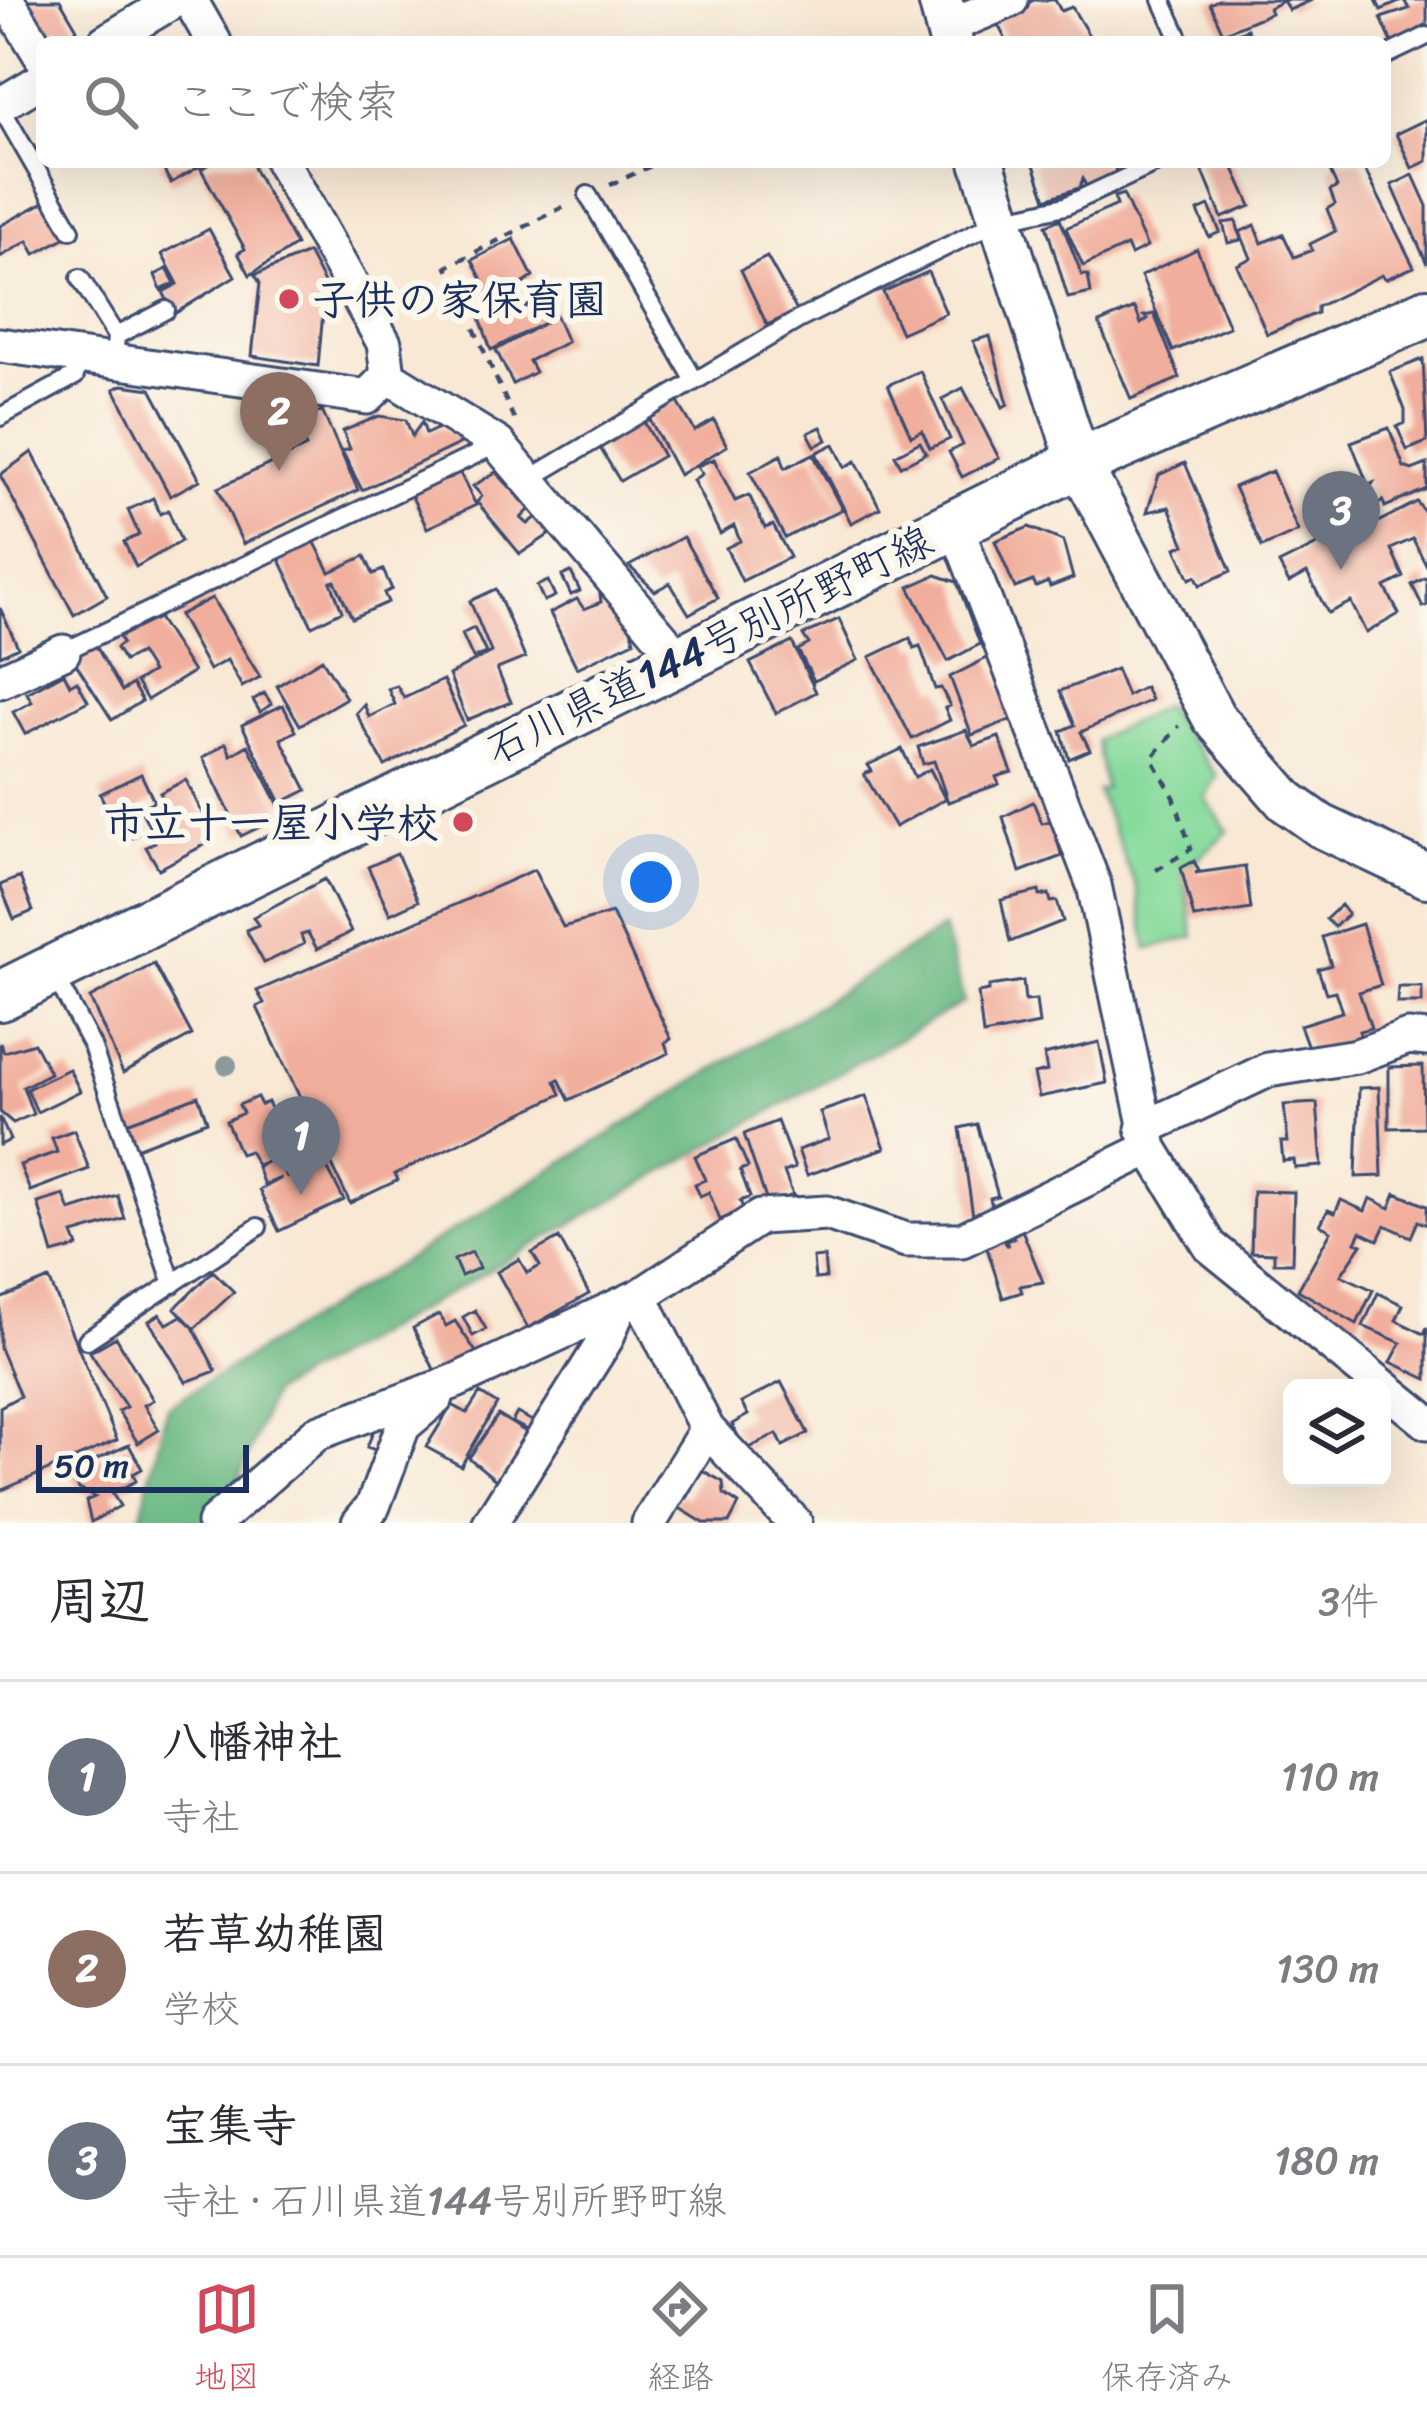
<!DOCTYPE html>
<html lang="ja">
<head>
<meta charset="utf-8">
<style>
  :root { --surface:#fff; --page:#f2f2f3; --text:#2b2b33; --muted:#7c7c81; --line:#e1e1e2; --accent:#d1495b }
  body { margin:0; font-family:Sriracha,"Klee One",sans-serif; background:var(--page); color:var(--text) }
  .controls { position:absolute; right:36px; bottom:36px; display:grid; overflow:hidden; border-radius:18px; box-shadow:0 12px 48px #0002 }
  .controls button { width:108px; height:108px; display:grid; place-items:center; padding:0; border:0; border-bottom:3px solid var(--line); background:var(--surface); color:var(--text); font:60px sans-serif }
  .scale { position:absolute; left:36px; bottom:30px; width:213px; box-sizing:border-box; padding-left:12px; border:6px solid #1b2f5e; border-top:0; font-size:33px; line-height:42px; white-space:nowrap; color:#1b2f5e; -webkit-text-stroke:9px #fbf7ec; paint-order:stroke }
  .you { position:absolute; left:651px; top:882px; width:42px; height:42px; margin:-30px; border:9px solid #fff; border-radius:50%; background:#1a73e8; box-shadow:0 0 0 18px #1a73e833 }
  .badge { display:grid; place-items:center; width:78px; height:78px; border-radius:50%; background:var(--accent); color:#fff; font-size:39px; font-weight:700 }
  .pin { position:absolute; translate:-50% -99px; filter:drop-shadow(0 3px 6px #0008) }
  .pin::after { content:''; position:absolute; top:63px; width:42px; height:36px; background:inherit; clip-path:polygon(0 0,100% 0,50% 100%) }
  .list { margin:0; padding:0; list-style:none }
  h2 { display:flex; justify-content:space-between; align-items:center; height:156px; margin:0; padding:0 48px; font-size:51px }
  h2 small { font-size:39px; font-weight:400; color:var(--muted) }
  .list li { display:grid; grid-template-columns:78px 1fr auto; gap:36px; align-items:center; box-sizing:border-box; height:192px; padding:0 48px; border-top:3px solid var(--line) }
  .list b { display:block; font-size:45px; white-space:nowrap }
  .list p { margin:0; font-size:39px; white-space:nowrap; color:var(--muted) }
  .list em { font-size:39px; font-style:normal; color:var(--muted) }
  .icon { flex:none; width:66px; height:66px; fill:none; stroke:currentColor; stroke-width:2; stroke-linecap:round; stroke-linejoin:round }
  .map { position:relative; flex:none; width:1427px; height:1523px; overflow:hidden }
  .search { position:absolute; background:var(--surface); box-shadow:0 12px 48px #0002; left:36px; right:36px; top:36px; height:132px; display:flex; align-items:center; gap:30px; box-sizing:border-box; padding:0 42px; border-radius:18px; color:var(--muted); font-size:45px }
  .sheet { height:732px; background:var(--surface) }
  nav { display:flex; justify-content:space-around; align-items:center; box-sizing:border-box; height:168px; border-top:3px solid var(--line); background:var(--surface); font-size:33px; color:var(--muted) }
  nav a { display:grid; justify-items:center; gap:6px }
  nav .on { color:var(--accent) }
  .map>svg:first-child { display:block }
  .green { fill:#86da9c; stroke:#50847d; stroke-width:3 }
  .forest { fill:#6cba84; stroke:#447471; stroke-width:3 }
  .building { fill:#f1ae9c }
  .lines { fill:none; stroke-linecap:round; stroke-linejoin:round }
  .service-casing { stroke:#3c4b70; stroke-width:22 }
  .minor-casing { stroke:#3c4b70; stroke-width:39 }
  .tertiary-casing { stroke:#3c4b70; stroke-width:48 }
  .secondary-casing { stroke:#3c4b70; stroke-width:54 }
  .path { stroke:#3c4b70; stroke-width:4.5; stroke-dasharray:9 9; stroke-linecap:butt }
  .service { stroke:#fff; stroke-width:16 }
  .minor { stroke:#fff; stroke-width:33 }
  .tertiary { stroke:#fff; stroke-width:42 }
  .secondary { stroke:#fff; stroke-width:48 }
  .tree { fill:#8d9a9c }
  .poi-dot { fill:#d1495b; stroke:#fbf7ec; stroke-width:4.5 }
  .labels { text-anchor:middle; stroke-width:12; stroke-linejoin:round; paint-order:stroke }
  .poi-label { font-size:42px; font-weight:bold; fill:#1b2f5e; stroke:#fbf7ec; text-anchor:start }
  .street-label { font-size:42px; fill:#1b2f5e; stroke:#fbf7ec }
</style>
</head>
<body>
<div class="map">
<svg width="1427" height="1523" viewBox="0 0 1427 1523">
  <rect width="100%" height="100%" fill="#fbf7ec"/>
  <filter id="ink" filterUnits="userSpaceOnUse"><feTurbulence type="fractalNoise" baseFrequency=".00833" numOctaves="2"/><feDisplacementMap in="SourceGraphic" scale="24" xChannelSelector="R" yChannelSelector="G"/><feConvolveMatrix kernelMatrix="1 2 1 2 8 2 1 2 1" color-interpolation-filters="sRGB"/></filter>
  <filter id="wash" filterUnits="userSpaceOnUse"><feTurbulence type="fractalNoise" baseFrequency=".004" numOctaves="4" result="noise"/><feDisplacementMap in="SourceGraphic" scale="48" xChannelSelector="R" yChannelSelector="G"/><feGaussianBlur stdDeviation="2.7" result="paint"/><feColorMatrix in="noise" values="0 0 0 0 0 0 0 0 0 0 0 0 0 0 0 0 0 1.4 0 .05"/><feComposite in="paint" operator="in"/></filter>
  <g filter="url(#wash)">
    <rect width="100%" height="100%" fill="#f8e8d4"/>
    <!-- green -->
    <path class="green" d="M1164,706L1217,776L1205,798L1228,831L1183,872L1194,937L1148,949L1137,889L1097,791L1105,789L1096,740Z"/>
    <!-- forest -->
    <path class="forest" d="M943,928L964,1002L272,1393L222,1523H139L167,1407Z"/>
    <g id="blocks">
      <!-- building -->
      <path class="building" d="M21,0H60L77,29L65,42H42Z
        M1034,0H1055L1061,11L1072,7L1091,39L1007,42L996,21Z
        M1218,0H1312L1289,10L1283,1L1269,8L1271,13L1223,33L1210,4Z
        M1376,0H1404L1381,10Z
        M1404,0H1427V24L1393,45L1381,18L1409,9Z
        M1247,29L1252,42H1216Z
        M1427,119V161L1412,168L1396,134Z
        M159,162H207L171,183Z
        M214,162H256L253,168L296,245L250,275L238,253L245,249L201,169Z
        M1033,162H1112L1117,173L1086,186L1083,179L1079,188L1046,199Z
        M1199,162H1231L1251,206L1222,218Z
        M1340,162H1361L1414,267L1386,279L1382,275L1317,307V313L1267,334L1237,265L1251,258L1240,232L1255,225L1262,243L1283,234L1294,257L1312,250L1310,244L1336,231L1327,209L1335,204L1330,191L1337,187L1329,169Z
        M1413,175L1427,206V264L1392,185Z
        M1123,194L1147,247L1131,255L1127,246L1083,266L1066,228L1117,205L1114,197Z
        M44,202L68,236L35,254L28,241L0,257V226Z
        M1209,206L1220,232L1209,237L1198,211Z
        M1060,219L1082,275H1088L1091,293L1068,298L1046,225Z
        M1236,221L1241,240L1228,243L1223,223Z
        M209,229L235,276L174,314L163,292L178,284L162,254Z
        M514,239L533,277L494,303L472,260Z
        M1197,249L1229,327L1173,351L1141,276Z
        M308,253L324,283L322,297L331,299L329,313L323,312L318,366L252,356L260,283L255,275Z
        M767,257L797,311L767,325L741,270Z
        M167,269L175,283L161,290L155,275Z
        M928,272L946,313L901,333L883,292Z
        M547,296L567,342L529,361L535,372L513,384L496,350L546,322L491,350L480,318L516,297L522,309Z
        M1135,308L1141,324L1148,319L1144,316L1154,314L1180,378L1131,399L1099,323Z
        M990,336L1008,404L1003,407L973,341Z
        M1423,359L1427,442L1407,450L1397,427L1405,423V410L1390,372Z
        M920,371L950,439L930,448L922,431L911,436L888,385Z
        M122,385L151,389L200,480L170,496L114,389Z
        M963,388L999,458L962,477L949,452L963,445L942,399Z
        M676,399L695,431L714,420L727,446L679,475L648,416Z
        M322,411L358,490L243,544L218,488L306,447L295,422Z
        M379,416L406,420L412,436L422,422L426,434L441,427L463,442L362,490L342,451L350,449L343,431Z
        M643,420L663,456L620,481L599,446Z
        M821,427L827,440L815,446L808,433Z
        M1389,428L1404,467L1412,470L1427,464V489L1385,507L1383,501L1376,505L1369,489L1373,483L1368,485L1351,442Z
        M920,442L926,453L901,466L895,455Z
        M834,444L845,467L856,461L880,508L851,523L816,453Z
        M32,452L107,596L74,615L0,475Z
        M813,454L842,509L785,538L750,472L781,455L785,468Z
        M714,459L735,501L749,495L765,528L773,525L790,557L742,581L726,548L740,541L734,526L720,534L693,480L702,474L697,466Z
        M1185,463L1231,571L1200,585L1196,576L1190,579L1176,548L1185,545L1169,507L1147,512L1159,475Z
        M458,469L476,505L427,528L410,493Z
        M1272,471L1298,531L1262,547L1234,487Z
        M496,472L530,509L521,518L528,524L538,516L553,532L520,554L477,502L482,496L473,486Z
        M153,498L160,514L168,510L181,541L136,567L124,542L139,535L128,510Z
        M1417,502L1427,516V567L1413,539L1391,549L1404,577L1385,587L1399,614L1366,633L1351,602L1328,613L1307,573L1289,583L1279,564L1317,545L1315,538L1362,514L1370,526Z
        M1029,527L1063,541L1073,578L1050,587L1048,582L1036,587L1033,581L1015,588L995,541Z
        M312,537L330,572L365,556L373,574L383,570L392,589L384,593L388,602L352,618L335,581L331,582L342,611L312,626L277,554Z
        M683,537L718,598L689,614L670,583L655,591L629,566Z
        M571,572L580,591L571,595L562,576Z
        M936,575L957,582L980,644L948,661L909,587Z
        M1427,577V605L1423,607L1412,585Z
        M548,581L555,596L544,601L537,586Z
        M496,589L525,658L497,669L511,702L467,720L449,675L491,652L470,601Z
        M608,592L626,608L634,641L577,668L550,613L577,599L584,609L601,602L600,594Z
        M212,598L260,677L242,687L227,660L209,670L179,615Z
        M0,608L18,647L0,656Z
        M158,618L193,672L147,700L136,682L152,672L140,653L124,661L116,648L122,643L119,637Z
        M839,619L858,660L814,681L798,650L809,644L803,635Z
        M474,628L486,653L473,658L462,634Z
        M910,638L914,648L920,646L935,689L941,688L950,706L945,708L950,720L912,739L870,657Z
        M93,641L122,691L132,684L142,701L112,720L71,656Z
        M792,642L816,692L776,713L750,663Z
        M989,657L1013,719L972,735L950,677Z
        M322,659L346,698L300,725L277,686Z
        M1116,669L1127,696L1145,687L1151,700L1081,732L1090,750L1069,759L1061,731L1075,725L1060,691Z
        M64,673L70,685L77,681L88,701L25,734L13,712L32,702L27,693Z
        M443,680L464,725L385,766L356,713L364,704L369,717L395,704L388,689L397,686L404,698Z
        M264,693L272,704L260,712L253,700Z
        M283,705L296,731L281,739L307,790L281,803L242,725Z
        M966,730L974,746L999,737L1012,772L996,777L999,784L948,802L934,761L923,764L918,747Z
        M226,743L231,755L248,745L284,815L241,836L203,758Z
        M902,749L915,777L930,769L945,799L895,827L864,774L872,771L868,765Z
        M141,774L154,801L140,808L150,828L124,842L100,794Z
        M186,780L215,839L159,869L146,847L155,842L152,834L175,820L160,793Z
        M1033,802L1042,823L1051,821L1062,856L1020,872L1003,817Z
        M397,854L418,901L390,914L368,867Z
        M1194,861L1199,871L1195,873L1245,866L1251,909L1194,918L1181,868Z
        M534,870L563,927L612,913L671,1039L665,1043L669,1053L569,1100L559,1079L555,1081L561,1094L395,1174L398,1180L350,1203L257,1007L264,1003L257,991Z
        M20,877L33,911L14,919L0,885Z
        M325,879L351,932L317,949L308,933L301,935L304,944L264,963L246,930L258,925L253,917Z
        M1039,891L1040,896L1049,894L1051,902L1057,901L1063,921L1010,942L1001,900Z
        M1341,905L1348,914L1334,927L1326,919Z
        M1362,924L1381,985L1359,992L1371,1028L1359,1031L1362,1041L1309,1050L1300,1025L1342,1012L1335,991L1326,993L1318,969L1331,965L1322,937Z
        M154,964L192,1035L123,1073L90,998Z
        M1023,981L1025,1001L1036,1000L1039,1024L983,1035L978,993L989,991V986Z
        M1398,987H1422V1003H1397Z
        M1099,1042L1107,1083L1039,1097L1034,1074L1047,1071L1044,1055Z
        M0,1043L4,1052L34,1043L50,1073L23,1087L33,1114L13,1123L0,1112Z
        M1423,1066L1424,1127L1389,1128V1067Z
        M69,1069L80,1091L37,1112L27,1089Z
        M1379,1087L1382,1176L1356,1177L1359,1088Z
        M198,1096L207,1121L136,1148L127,1123Z
        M866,1096L885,1148L807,1175L798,1150L829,1139L820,1112Z
        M257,1097L261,1105L268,1102L283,1136L275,1139L278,1155L272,1158L279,1159L287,1177L323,1160L344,1200L279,1231L259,1190L281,1178L264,1185L257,1167L271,1160L257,1165L249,1151L240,1154L226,1121L243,1113L239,1105Z
        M1317,1103L1322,1166L1295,1168L1294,1160L1283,1161L1281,1142H1288L1284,1105Z
        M0,1117L10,1140L0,1145Z
        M777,1121L795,1168L784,1172L793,1195L768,1205L744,1134Z
        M977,1124L998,1196L990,1198L993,1211L973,1216L960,1128Z
        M74,1130L89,1169L30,1191L20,1165L57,1152L52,1138Z
        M736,1139L748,1167L740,1170L750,1197L740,1201L744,1210L720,1220L709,1192L700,1196L695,1184L705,1180L695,1156Z
        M1253,1191L1294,1192L1292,1263H1274V1253L1251,1252Z
        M1396,1193L1427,1206V1225L1418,1221L1411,1237L1385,1225L1378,1240L1361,1232L1356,1242L1362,1244L1341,1275L1373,1290L1357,1324L1298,1290L1331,1231L1320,1225L1328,1210L1335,1213L1341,1200L1365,1211L1370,1198L1390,1208Z
        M64,1195L70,1211L118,1196L125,1219L73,1234L78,1247L53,1254L38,1203Z
        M1018,1220L1043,1282L1020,1286L1022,1292L1003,1298L986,1245L1001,1238L1008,1246L1006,1241L1014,1238L1008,1227Z
        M559,1238L589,1294L528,1328L497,1272L519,1259L527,1273L540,1266L532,1253Z
        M472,1252L479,1268L461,1276L454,1260Z
        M824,1257L826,1278L815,1279L813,1258Z
        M213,1271L234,1292L194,1329L216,1371L186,1382L149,1321L160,1314L167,1324L181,1316L194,1328L175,1308Z
        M49,1279L117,1440L0,1491V1407L20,1396L0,1348V1299Z
        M1378,1293L1403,1305L1396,1320L1424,1334L1427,1327V1379L1391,1362L1401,1343L1363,1326Z
        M475,1310L486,1329L473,1336L463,1317Z
        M439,1314L446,1326L455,1321L478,1355L437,1375L413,1328Z
        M116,1337L153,1400L144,1405L159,1430L138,1443L118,1411L126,1407L90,1352Z
        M781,1382L808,1433L783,1446L777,1434L745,1450L732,1424L748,1415L741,1403Z
        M480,1393L497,1404L461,1466L426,1447L452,1405L467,1413Z
        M517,1413L538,1424L533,1433L512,1422Z
        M498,1415L526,1432L497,1481L469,1458Z
        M375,1427L383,1429L376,1450L367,1447Z
        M129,1445L142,1469L133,1474L136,1481L112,1493L120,1506L91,1522L86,1501L95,1497L79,1489L70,1471Z
        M700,1469L723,1482L724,1494L739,1504L729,1523H704L673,1504L680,1494L687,1498Z"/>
    </g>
  </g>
  <g filter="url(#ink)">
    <use href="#blocks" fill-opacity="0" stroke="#3c4b70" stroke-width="3"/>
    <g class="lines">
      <defs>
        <path id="service" d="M1162,0L1181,42
          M1385,56L1427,36
          M0,106L71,230
          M588,195L695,381
          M80,278L116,336
          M114,361L116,336L166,310
          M0,417L75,376L78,356
          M528,480L798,320L998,221L1065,206L1159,162
          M63,652L498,444
          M53,972L92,1046L173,1284
          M87,1340L258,1227"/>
        <path id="minor" d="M7,0L42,57
          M190,0L214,42
          M947,27L1011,0
          M105,42L175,0
          M0,105L42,80
          M0,345L367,397L388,376L384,343L282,162
          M388,376L498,444L679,658
          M955,524L1094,885L1150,1148L1210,1246L1427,1422
          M0,681L63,652
          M1143,1129L1268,1070L1357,1056L1408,1037L1427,1039
          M640,1296L707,1429L795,1523
          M214,1523L317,1433L456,1381L640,1296L760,1217L827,1213L906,1240H962L1150,1148
          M359,1523L373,1506L403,1426L436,1398
          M490,1523L606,1339L620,1305
          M649,1523L707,1429"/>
        <path id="tertiary" d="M940,0L951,42
          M982,162L1079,463L1214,718L1286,801L1321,826L1427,876"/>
        <path id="secondary" d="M0,996L1079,463L1427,313"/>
      </defs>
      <!-- service casing -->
      <use href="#service" class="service-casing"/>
      <!-- minor casing -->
      <use href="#minor" class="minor-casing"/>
      <!-- tertiary casing -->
      <use href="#tertiary" class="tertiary-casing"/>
      <!-- secondary casing -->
      <use href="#secondary" class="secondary-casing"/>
      <!-- path -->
      <path class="path" d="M610,185L659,162
        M514,419L447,267L567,205
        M1156,870L1191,849L1174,797L1152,758L1179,726"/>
      <!-- service -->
      <use href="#service" class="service"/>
      <!-- minor -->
      <use href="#minor" class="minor"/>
      <!-- tertiary -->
      <use href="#tertiary" class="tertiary"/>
      <!-- secondary -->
      <use href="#secondary" class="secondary"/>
    </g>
    <!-- trees -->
    <g class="tree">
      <circle cx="227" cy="1065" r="10"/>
      <circle cx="276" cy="1135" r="10"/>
    </g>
  </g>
  <!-- markers -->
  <g class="poi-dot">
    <circle cx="289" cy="299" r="12"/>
    <circle cx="463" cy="822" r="12"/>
  </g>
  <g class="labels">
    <!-- poi labels -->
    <g class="poi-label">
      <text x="313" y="314">子供の家保育園</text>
      <text x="439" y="837" text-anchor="end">市立十一屋小学校</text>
    </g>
    <!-- street labels -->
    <g class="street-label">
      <text transform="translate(709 644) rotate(-26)" y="15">石川県道144号別所野町線</text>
    </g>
  </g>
</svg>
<div class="controls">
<button><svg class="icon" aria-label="layers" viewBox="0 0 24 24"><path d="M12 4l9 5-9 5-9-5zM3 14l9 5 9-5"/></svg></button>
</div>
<div class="scale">50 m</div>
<div class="you"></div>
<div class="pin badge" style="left:301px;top:1195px;background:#6b7280">1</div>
<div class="pin badge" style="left:279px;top:471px;background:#8d6e63">2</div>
<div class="pin badge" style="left:1341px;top:570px;background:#6b7280">3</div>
<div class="search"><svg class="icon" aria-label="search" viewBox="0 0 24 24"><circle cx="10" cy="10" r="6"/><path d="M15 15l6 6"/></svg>ここで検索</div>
</div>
<section class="sheet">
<h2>周辺<small>3件</small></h2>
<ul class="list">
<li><span class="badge" style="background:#6b7280">1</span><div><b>八幡神社</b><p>寺社</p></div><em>110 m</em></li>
<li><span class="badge" style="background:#8d6e63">2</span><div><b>若草幼稚園</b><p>学校</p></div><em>130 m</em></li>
<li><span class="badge" style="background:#6b7280">3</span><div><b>宝集寺</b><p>寺社 · 石川県道144号別所野町線</p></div><em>180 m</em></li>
</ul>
</section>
<nav>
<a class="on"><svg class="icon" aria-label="map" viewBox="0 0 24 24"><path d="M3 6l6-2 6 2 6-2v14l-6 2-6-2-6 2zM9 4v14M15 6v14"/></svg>地図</a>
<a><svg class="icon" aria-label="directions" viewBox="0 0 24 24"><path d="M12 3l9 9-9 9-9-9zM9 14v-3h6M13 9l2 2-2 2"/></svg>経路</a>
<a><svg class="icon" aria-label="saved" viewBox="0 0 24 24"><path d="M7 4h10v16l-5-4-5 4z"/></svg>保存済み</a>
</nav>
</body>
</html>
